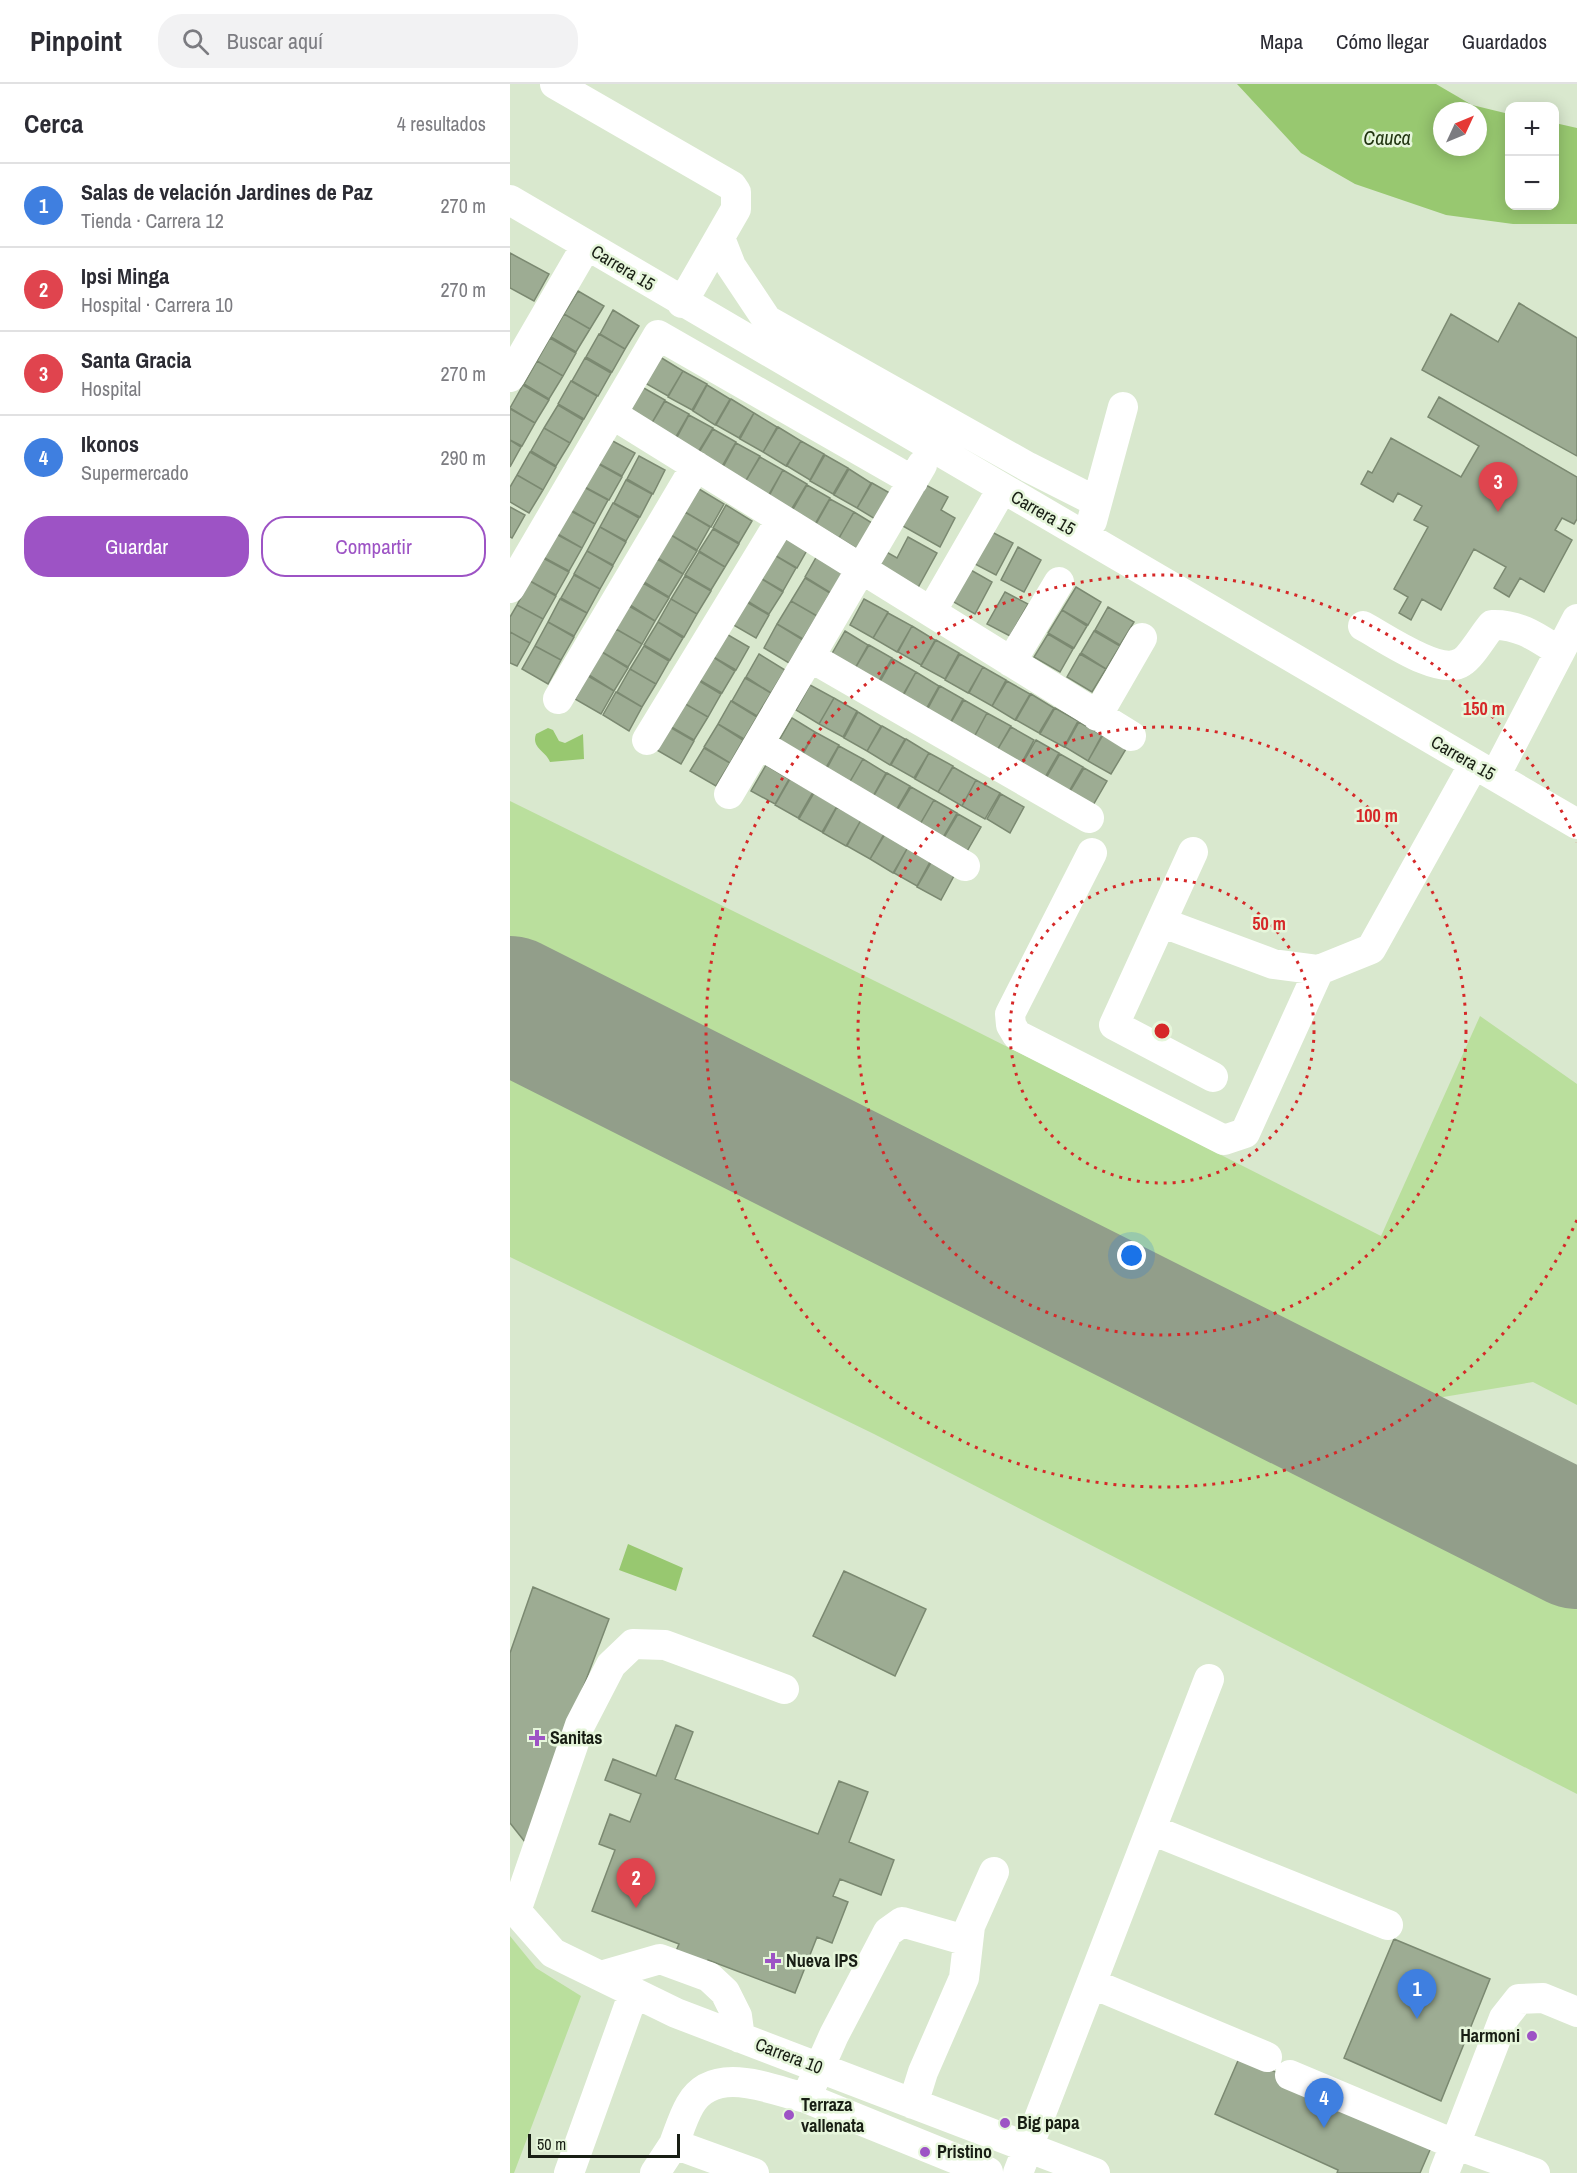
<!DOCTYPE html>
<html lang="es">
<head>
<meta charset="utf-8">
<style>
  :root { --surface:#fff; --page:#f2f2f3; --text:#2b2b33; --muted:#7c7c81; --line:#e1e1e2; --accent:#9d53c5 }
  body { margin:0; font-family:"Archivo Narrow",sans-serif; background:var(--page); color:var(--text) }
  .controls { position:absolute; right:18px; top:18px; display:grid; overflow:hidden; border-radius:12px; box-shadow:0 3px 15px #0003 }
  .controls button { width:54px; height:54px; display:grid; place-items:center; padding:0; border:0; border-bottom:2px solid var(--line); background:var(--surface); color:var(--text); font:30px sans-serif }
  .compass { position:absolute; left:923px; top:18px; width:54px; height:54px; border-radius:50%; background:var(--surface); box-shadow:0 3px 15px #0003; rotate:46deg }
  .scale { position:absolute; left:18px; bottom:15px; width:152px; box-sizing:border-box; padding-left:6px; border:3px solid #181e14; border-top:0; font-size:16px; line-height:21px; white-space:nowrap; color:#181e14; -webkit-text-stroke:4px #e6f6db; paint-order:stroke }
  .you { position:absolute; left:622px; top:1172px; width:21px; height:21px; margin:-15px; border:4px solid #fff; border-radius:50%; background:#1a73e8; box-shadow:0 0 0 9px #1a73e833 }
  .badge { display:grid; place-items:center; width:39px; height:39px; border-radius:50%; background:var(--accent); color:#fff; font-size:20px; font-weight:700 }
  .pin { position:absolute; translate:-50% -50px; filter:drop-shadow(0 2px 3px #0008) }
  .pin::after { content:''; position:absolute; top:32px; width:21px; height:18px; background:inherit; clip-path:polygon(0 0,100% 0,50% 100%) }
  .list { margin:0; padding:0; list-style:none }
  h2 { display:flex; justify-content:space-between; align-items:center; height:78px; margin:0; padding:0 24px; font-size:26px }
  h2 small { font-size:20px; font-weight:400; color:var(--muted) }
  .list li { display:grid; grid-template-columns:39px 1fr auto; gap:18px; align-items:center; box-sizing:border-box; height:84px; padding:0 24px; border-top:2px solid var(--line) }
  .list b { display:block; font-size:22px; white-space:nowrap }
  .list p { margin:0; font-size:20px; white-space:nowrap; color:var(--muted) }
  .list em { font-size:20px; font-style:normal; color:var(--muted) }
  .actions { display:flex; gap:12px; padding:18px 24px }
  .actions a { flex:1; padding:14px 0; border:2px solid var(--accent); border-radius:24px; text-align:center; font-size:21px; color:var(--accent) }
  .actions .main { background:var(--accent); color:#fff }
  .icon { flex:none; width:33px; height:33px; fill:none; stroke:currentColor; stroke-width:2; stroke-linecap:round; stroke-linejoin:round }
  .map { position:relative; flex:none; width:1067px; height:2089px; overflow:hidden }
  header { display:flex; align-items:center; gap:36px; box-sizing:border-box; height:84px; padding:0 30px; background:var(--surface); border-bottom:2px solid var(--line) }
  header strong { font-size:28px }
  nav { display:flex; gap:33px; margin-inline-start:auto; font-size:21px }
  .search { width:420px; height:54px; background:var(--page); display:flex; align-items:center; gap:15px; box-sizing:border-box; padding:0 21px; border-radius:24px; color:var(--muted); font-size:22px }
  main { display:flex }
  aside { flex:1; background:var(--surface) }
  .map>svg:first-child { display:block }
  .green { fill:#badf9d }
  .water { fill:#98c870; fill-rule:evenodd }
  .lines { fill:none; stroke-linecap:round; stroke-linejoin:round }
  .runway { stroke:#929e8a; stroke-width:136 }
  .building { fill:#9dac93; stroke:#7b8971; stroke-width:1.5 }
  .minor { stroke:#fff; stroke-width:30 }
  .ring { fill:none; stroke:#d62828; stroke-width:3; stroke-dasharray:3 6 }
  .poi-dot { fill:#9d53c5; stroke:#e6f6db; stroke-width:2 }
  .labels { text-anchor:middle; stroke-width:5; stroke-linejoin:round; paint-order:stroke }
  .street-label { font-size:18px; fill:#181e14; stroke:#e6f6db }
  .poi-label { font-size:18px; font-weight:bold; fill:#181e14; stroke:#e6f6db; text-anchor:start }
  .water-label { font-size:20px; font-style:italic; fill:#213410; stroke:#e6f6db }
  .centre { fill:#d62828; stroke:#e6f6db; stroke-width:3 }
  .ring-label { font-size:18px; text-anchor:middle; font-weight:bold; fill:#d62828; stroke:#e6f6db; stroke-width:5; stroke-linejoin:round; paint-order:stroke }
</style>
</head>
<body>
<header>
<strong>Pinpoint</strong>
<div class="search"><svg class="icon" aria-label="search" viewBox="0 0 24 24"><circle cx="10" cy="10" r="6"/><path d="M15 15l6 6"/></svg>Buscar aquí</div>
<nav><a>Mapa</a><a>Cómo llegar</a><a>Guardados</a></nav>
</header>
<main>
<aside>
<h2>Cerca<small>4 resultados</small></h2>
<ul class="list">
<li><span class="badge" style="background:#3f7fe0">1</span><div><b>Salas de velación Jardines de Paz</b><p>Tienda · Carrera 12</p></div><em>270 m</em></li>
<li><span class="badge" style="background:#e0444e">2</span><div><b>Ipsi Minga</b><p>Hospital · Carrera 10</p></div><em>270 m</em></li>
<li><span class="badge" style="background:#e0444e">3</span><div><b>Santa Gracia</b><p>Hospital</p></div><em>270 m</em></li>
<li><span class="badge" style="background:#3f7fe0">4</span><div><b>Ikonos</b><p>Supermercado</p></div><em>290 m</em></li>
</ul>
<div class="actions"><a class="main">Guardar</a><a>Compartir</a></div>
</aside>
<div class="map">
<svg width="1067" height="2089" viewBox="0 0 1067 2089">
  <rect width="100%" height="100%" fill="#d9e8ce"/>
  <!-- green -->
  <path class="green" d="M0,717L444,936L871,1152L970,932L1067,1000V1321L1023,1298L903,1318L0,865Z
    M0,988L1067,1519V1710L364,1350L0,1173Z
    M0,1852L26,1884L71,1912L4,2089H0Z"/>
  <!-- water -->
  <path class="water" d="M727,0H926L962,21L999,30V122H1044L1045,39L1067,44V140H1003L936,131L845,100L791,69ZM932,27H968V63H932Z
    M38,644L43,646L49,657L55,659L73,650L74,675L40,678C36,667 21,664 26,650Z
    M118,1460L173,1484L166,1507L109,1486Z"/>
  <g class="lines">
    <!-- runway -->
    <path class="runway" d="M0,920L1067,1457"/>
  </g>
  <!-- building -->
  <path class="building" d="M0,169L39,190L24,217L0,204Z
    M68,207L94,222L80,245L54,230Z
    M1009,219L1067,254V372L912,286L941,230L988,258Z
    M103,226L129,242L115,265L90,250Z
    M54,230L80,245L66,268L41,253Z
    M89,250L115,265L102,288L76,273Z
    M40,254L66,269L53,292L27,277Z
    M150,273L173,287L158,312L135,299Z
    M75,274L101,289L88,312L62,297Z
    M27,277L53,292L39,315L14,300Z
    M173,287L197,300L182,326L158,313Z
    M61,297L87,312L74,335L48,320Z
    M13,301L39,316L25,339L0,324Z
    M197,301L220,315L205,341L183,327Z
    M132,303L155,316L140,342L117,329Z
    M929,313L1067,393V435L1064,440L1052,434L1045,446L1062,456L1034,508L1010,494L999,513L984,504L996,483L964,465L931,526L912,515L901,536L889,529L898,513L884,505L918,443L904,436L912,422L888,409L883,418L851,400L858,387L862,389L881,354L951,393L969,362L918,333Z
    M221,315L244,329L229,354L206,341Z
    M155,317L179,330L164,356L140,342Z
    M48,321L73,336L60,359L34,344Z
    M0,325L25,339L12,362L0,356Z
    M244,329L267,343L253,368L230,355Z
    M179,331L203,344L187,370L165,357Z
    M268,343L291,357L276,382L253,368Z
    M34,344L60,359L46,382L21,367Z
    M203,345L226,358L211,384L188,370Z
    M99,355L125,369L112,392L86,378Z
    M0,356L11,363L0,383Z
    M291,357L314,370L300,396L277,382Z
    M226,359L250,372L235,398L212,385Z
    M20,368L46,383L33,406L7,391Z
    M315,371L338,384L323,410L300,397Z
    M129,372L155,386L143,410L117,395Z
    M250,373L273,386L258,412L235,398Z
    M85,378L112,393L99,416L73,402Z
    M339,385L361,399L347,424L324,411Z
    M273,386L297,400L281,426L259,412Z
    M7,391L33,406L19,429L0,418V403Z
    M116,396L142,410L130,433L104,419Z
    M362,399L385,412L370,438L347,424Z
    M414,400L438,413L431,426L445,434L430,463L391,441Z
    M297,401L320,414L305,440L282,427Z
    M72,402L98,416L85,440L59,425Z
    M189,405L214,420L201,443L175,428Z
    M320,415L344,428L329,454L306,440Z
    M103,419L129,434L116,457L90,443Z
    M216,421L242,437L229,459L203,444Z
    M0,423L15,431L2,454L0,453Z
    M59,426L85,440L72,464L46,449Z
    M175,428L200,443L187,466L161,451Z
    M344,428L367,442L352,468L329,454Z
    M90,443L116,458L103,481L77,467Z
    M203,445L229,460L215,483L189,467Z
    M274,446L300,461L287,484L261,469Z
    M480,447L503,459L486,491L463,479Z
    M46,450L72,464L59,487L33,473Z
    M161,451L187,467L173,490L148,474Z
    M398,453L427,469L405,509L362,486L373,466L387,474Z
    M508,463L531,476L514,508L491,496Z
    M77,467L103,482L90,505L64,490Z
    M189,468L215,483L201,506L175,491Z
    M261,469L286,484L273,507L247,492Z
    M308,470L334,486L321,509L295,493Z
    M33,474L59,488L46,511L20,497Z
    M147,475L173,490L159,513L134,498Z
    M459,485L482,498L465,530L442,517Z
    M64,491L90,505L77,529L51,514Z
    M175,492L201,507L187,530L161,515Z
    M247,492L273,508L259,530L234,515Z
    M295,494L320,509L307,532L281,517Z
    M20,497L46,512L33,535L7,521Z
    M133,499L159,514L145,537L120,521Z
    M566,503L591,518L578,541L552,526Z
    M495,508L518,520L500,552L477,540Z
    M50,515L77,529L64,552L38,538Z
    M161,515L187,530L174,553L148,538Z
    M354,515L378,528L363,554L340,541Z
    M233,516L259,531L246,554L220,539Z
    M281,517L307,532L293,555L267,540Z
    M7,521L33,535L20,559L0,548V533Z
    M119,522L145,537L132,560L106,545Z
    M598,523L624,538L610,561L585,546Z
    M552,526L577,542L564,564L538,549Z
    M378,529L402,542L387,568L363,554Z
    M38,538L64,553L51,576L25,562Z
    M148,538L173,554L160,576L134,561Z
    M267,540L293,556L279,579L254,564Z
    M402,542L425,556L411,581L388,568Z
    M106,545L132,560L118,583L92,568Z
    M335,547L358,561L344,586L320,573Z
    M584,547L610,562L596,585L571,569Z
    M0,548L20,559L7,582L0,579Z
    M213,548L239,563L226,586L200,571Z
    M538,550L563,565L550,588L524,573Z
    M426,556L449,569L435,595L411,582Z
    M359,561L382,574L367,600L344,586Z
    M25,562L51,576L38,600L12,585Z
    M134,562L159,577L146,600L120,585Z
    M92,568L118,584L104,607L79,591Z
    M249,570L275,586L261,609L236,593Z
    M450,570L473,583L458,609L435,596Z
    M570,570L596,585L582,608L557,593Z
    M200,571L225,587L212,609L186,594Z
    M383,575L406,588L391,614L368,601Z
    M473,583L496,596L482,622L459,609Z
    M120,585L146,600L132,623L107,608Z
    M406,588L429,602L415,627L392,614Z
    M78,592L104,607L91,630L65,615Z
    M235,594L261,609L247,632L222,617Z
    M186,595L211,610L198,633L172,618Z
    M497,597L520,610L505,636L482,622Z
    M300,601L324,614L309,640L286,626Z
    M430,602L453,615L439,641L416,628Z
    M106,608L132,623L119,647L93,631Z
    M521,610L544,624L529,649L506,636Z
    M324,614L347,627L333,653L309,640Z
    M454,616L477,629L463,655L439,642Z
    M221,617L247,633L234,655L208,640Z
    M172,618L198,633L184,656L158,641Z
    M545,624L568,637L554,663L530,650Z
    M348,628L371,642L357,667L334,654Z
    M477,629L501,642L486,668L463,655Z
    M282,634L305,648L290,673L267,660Z
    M569,638L592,651L578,677L555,663Z
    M208,640L233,656L220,679L194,663Z
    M158,642L184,657L171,680L145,665Z
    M372,642L395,655L380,681L357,667Z
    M501,643L524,656L510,682L486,668Z
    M305,648L329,661L314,687L291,674Z
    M593,651L616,665L601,690L578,677Z
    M396,655L419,669L404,694L381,681Z
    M526,656L549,669L534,695L511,682Z
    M329,662L353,675L338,701L315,688Z
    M194,664L220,679L206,702L180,687Z
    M419,669L443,682L428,708L405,695Z
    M550,670L573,683L558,709L535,696Z
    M353,675L376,689L362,714L338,701Z
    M256,681L279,695L265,720L241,707Z
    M443,683L466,696L452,722L428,708Z
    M574,684L597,697L582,723L559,709Z
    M377,689L400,702L385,728L362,715Z
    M280,695L303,708L288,734L265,721Z
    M466,696L490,709L475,735L452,722Z
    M401,703L424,716L409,742L386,728Z
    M304,709L327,722L312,748L289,735Z
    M491,710L514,723L500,749L477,735Z
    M424,716L447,729L432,755L409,742Z
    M327,723L351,736L336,762L313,749Z
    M448,730L471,743L456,769L433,755Z
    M351,736L374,750L360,775L337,762Z
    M375,750L398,763L383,789L360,775Z
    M398,763L421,776L407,802L384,789Z
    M422,777L445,790L431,816L407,803Z
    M334,1487L416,1525L385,1592L303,1552Z
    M23,1503L99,1535L15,1758L0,1739V1569Z
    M166,1641L183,1648L165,1695L308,1750L329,1697L358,1708L339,1758L384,1776L371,1811L330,1795L323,1812L338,1818L322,1859L307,1853L285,1909L198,1876L194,1886L163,1874L169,1860L82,1827L105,1766L89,1760L100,1730L120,1738L131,1710L95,1696L103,1675L146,1692Z
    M884,1855L980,1895L931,2017L834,1974Z
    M730,1972L923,2059L910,2089H827L828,2086L705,2030Z"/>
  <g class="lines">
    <!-- minor -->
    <path class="minor" d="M45,0L222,102L226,108V125L172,219
      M0,116L1067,740
      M210,154L221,182L257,236L518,383L587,418
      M0,293L76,162
      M102,330L621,652
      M582,437L613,323
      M0,504L148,251L403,397
      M421,528L492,405
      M853,542C874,553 930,593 952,578C961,573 974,550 982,541C1010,540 1028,554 1050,568
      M300,573L579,734
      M501,578L549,498
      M48,615L186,382
      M587,632L632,554
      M137,656L271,436
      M249,660L455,782
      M985,692L1067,535
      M219,710L412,381
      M683,768L604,941L703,993
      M582,769L500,930L501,941L507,951L714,1056L735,1049L809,886
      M653,839L763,880L809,886L861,865L964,680
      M642,1746L878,1841
      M0,1814L6,1827L43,1869L166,1929L585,2089
      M6,1827L70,1641L101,1581L123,1560L155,1561L274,1605
      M458,1857L392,1838L378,1848L324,1951L296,2014L478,2088
      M91,1892L150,1875L199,1893L215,1908L227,1932L230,1954
      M583,1900L757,1973
      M780,1991L944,2060L1025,2089
      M403,2020L413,1988L454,1894L460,1842L484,1788
      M164,2060C169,2047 173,2033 180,2021C204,1979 261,2006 296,2014
      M59,2089L124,1908
      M145,2089L164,2060L244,2089
      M508,2089L699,1595
      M934,2089L994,1934L1009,1915L1033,1914L1067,1928"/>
  </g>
  <!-- distance rings -->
  <g class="ring">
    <circle cx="652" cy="947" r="152"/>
    <circle cx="652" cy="947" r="304"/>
    <path d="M1067 1136A456 456 0 1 1 1067 758"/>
  </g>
  <!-- markers -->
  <g class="poi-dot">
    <path d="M24 1645h6v6h6v6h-6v6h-6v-6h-6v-6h6z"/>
    <path d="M260 1868h6v6h6v6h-6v6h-6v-6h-6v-6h6z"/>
    <circle cx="1022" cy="1952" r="6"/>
    <circle cx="279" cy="2031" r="6"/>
    <circle cx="495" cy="2039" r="6"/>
    <circle cx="415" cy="2068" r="6"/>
  </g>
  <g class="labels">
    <!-- street labels -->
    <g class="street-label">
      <text transform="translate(113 184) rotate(31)" y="6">Carrera 15</text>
      <text transform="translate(533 429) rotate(30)" y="6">Carrera 15</text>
      <text transform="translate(953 674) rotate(30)" y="6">Carrera 15</text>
      <text transform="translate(279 1972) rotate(21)" y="6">Carrera 10</text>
    </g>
    <!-- poi labels -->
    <g class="poi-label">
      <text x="40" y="1660">Sanitas</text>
      <text x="276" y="1883">Nueva IPS</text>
      <text x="1010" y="1958" text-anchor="end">Harmoni</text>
      <text x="291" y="2027">Terraza<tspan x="291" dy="21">vallenata</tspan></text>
      <text x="507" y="2045">Big papa</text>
      <text x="427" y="2074">Pristino</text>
    </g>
    <!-- water labels -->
    <g class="water-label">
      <text x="877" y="61">Cauca</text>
    </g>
  </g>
  <circle cx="652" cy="947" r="9" class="centre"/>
  <g class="ring-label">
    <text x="974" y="631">150 m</text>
    <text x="867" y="738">100 m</text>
    <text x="759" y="846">50 m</text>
  </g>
</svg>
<div class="controls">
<button>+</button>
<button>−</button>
</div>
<svg class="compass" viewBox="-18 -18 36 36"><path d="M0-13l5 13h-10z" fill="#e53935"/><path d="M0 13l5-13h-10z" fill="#7c7c81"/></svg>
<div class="scale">50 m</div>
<div class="you"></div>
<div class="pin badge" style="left:907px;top:1935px;background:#3f7fe0">1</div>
<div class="pin badge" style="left:126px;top:1824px;background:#e0444e">2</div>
<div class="pin badge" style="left:988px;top:428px;background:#e0444e">3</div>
<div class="pin badge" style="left:814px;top:2044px;background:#3f7fe0">4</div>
</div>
</main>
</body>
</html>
